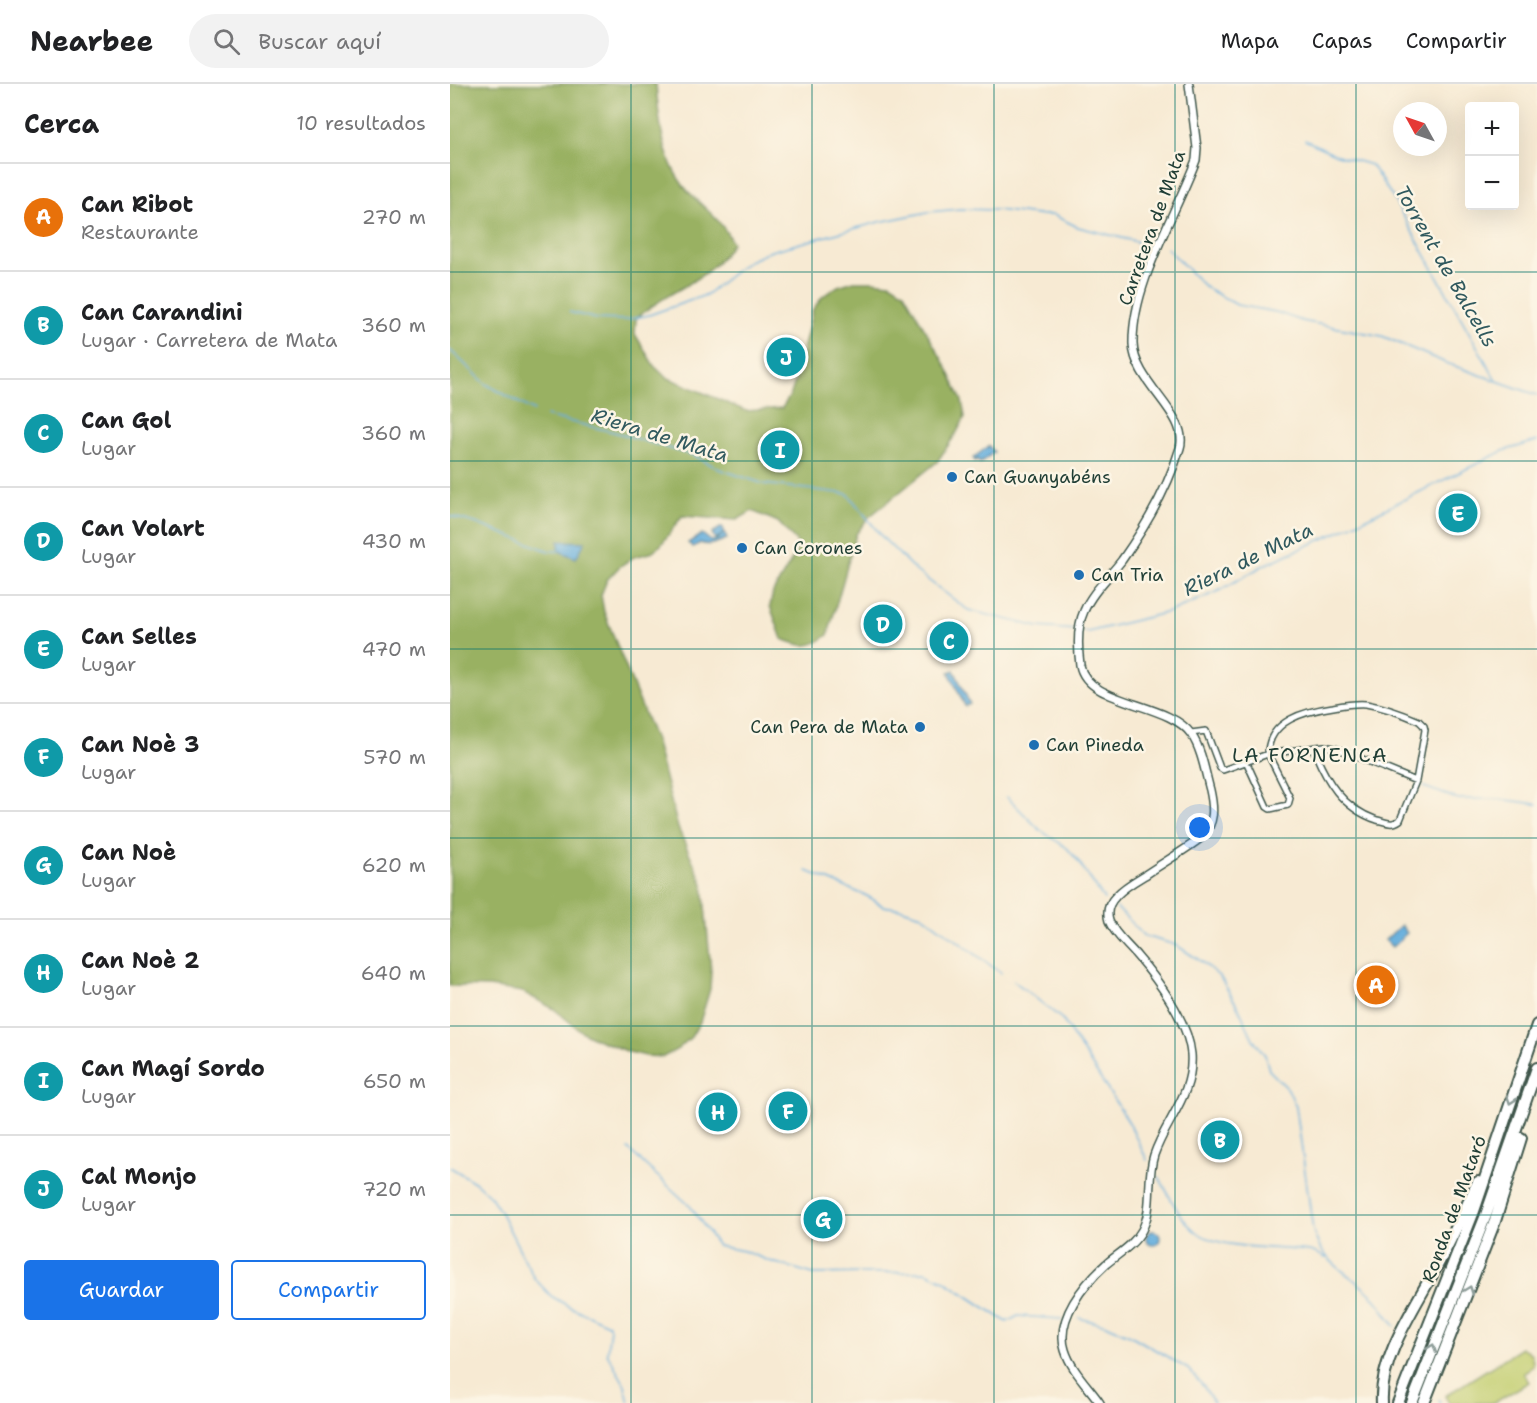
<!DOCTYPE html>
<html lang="es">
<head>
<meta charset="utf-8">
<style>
  :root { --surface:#fff; --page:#f2f2f2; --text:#202124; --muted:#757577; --line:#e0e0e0; --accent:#1a73e8 }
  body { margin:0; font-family:"Shantell Sans",sans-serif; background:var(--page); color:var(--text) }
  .controls { position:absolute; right:18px; top:18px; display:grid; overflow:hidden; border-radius:6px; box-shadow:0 6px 24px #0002 }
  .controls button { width:54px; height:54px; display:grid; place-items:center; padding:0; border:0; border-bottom:2px solid var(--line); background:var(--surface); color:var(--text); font:30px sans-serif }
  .compass { position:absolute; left:943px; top:18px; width:54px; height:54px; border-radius:50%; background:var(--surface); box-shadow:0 6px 24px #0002; rotate:310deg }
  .you { position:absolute; left:750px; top:744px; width:21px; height:21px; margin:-15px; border:4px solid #fff; border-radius:50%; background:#1a73e8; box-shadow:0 0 0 9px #1a73e833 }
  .badge { display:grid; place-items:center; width:39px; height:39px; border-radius:50%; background:var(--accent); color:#fff; font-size:20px; font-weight:700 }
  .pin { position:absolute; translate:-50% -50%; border:3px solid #fff; box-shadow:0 2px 6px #0006 }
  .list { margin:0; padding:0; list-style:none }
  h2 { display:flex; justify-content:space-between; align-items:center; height:78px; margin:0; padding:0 24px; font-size:26px }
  h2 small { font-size:20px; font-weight:400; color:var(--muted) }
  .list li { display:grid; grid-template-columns:39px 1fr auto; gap:18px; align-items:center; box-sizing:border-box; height:108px; padding:0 24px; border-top:2px solid var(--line) }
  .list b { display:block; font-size:22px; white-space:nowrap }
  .list p { margin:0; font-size:20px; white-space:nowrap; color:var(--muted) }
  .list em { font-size:20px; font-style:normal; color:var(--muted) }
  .actions { display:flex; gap:12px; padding:18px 24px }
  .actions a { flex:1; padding:14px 0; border:2px solid var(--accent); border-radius:6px; text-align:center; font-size:21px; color:var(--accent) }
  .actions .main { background:var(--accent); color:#fff }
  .icon { flex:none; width:33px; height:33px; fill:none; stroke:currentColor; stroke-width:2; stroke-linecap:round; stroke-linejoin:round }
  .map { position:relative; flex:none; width:1087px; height:1319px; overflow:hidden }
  header { display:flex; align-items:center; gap:36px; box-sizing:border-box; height:84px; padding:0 30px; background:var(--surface); border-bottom:2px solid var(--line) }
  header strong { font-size:28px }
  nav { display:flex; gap:33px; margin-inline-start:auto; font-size:21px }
  .search { width:420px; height:54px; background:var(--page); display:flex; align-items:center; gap:15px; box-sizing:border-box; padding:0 21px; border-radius:33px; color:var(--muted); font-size:22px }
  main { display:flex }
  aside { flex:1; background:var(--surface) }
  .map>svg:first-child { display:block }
  .green { fill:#c2ce70; stroke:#708652; stroke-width:1.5 }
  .forest { fill:#99b162; stroke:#5c774b; stroke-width:1.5 }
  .water { fill:#65aedd; stroke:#427688; stroke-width:1.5 }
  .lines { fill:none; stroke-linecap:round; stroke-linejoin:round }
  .stream { stroke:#65aedd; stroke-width:1.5 }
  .minor-casing { stroke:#3f574c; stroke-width:8 }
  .tertiary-casing { stroke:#3f574c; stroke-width:10 }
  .motorway-casing { stroke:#3f574c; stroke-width:14 }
  .minor { stroke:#fff; stroke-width:5 }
  .tertiary { stroke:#fff; stroke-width:7 }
  .motorway { stroke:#fff; stroke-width:10 }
  .oneway { stroke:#8f9e9a }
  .grid { fill:none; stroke:#0f766e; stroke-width:1.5; stroke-opacity:0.55 }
  .poi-dot { fill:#1f6fb2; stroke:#fcf5e5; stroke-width:2 }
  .labels { text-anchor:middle; stroke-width:5; stroke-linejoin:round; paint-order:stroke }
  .street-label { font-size:18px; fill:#1f3d34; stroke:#fcf5e5 }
  .poi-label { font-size:18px; fill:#1f3d34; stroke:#fcf5e5; text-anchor:start }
  .water-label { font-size:20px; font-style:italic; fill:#30595e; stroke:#fcf5e5 }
  .neighbourhood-label { font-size:20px; letter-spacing:1.5px; fill:#1f3d34; stroke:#fcf5e5 }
</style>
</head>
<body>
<header>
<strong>Nearbee</strong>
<div class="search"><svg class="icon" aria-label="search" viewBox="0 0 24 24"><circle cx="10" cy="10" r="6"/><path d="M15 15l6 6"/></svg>Buscar aquí</div>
<nav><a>Mapa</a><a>Capas</a><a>Compartir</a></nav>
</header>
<main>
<aside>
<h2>Cerca<small>10 resultados</small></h2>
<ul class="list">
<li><span class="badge" style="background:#e8710a">A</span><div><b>Can Ribot</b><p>Restaurante</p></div><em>270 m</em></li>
<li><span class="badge" style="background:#0f9aa8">B</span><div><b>Can Carandini</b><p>Lugar · Carretera de Mata</p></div><em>360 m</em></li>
<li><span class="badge" style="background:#0f9aa8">C</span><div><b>Can Gol</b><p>Lugar</p></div><em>360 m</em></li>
<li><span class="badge" style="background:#0f9aa8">D</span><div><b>Can Volart</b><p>Lugar</p></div><em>430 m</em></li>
<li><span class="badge" style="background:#0f9aa8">E</span><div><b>Can Selles</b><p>Lugar</p></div><em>470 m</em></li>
<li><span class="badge" style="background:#0f9aa8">F</span><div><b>Can Noè 3</b><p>Lugar</p></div><em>570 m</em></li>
<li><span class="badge" style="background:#0f9aa8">G</span><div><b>Can Noè</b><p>Lugar</p></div><em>620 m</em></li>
<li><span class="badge" style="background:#0f9aa8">H</span><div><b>Can Noè 2</b><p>Lugar</p></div><em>640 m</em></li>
<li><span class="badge" style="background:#0f9aa8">I</span><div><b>Can Magí Sordo</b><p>Lugar</p></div><em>650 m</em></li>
<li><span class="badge" style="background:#0f9aa8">J</span><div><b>Cal Monjo</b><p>Lugar</p></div><em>720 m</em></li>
</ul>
<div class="actions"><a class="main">Guardar</a><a>Compartir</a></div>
</aside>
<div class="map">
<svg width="1087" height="1319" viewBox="0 0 1087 1319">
  <rect width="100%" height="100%" fill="#fcf5e5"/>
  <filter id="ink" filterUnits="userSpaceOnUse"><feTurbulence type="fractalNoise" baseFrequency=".0167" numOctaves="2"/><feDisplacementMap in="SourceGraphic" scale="12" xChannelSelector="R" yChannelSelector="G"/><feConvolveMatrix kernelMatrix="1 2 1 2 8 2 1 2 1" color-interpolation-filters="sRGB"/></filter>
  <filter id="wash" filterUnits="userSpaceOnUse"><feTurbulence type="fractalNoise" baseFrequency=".008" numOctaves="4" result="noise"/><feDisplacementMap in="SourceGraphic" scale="24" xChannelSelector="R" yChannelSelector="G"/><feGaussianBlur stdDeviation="1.35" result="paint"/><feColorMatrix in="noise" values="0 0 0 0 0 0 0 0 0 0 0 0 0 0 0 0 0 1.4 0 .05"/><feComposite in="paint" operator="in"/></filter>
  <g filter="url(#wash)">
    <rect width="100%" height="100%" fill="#f7ead3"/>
    <!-- green -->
    <path class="green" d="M1071,1264C1081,1266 1083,1273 1083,1282L1073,1289L1079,1298L1044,1319H999L995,1312Z"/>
    <!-- forest -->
    <path class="forest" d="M0,0H206C209,36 212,77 237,106C254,125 272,135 282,159C258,200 219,204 186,235L185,250L204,282L216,293L296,327L332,324L341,310L346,294L363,225L373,212L388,202L404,197H422L440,199L454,208L498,286L512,317L515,333L507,348L487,378L419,433L406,450L378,551C360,565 353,563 332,555L320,522L323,508L350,462L328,438L302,427L287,436L232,432L211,461L200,469L184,473L169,483L157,496L151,511L154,528L206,659L228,744L253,800L261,887L260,905L250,938L241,953L228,965L213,973L196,972L179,968L146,955L131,947L104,925L73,908L39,903L0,902Z"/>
    <!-- water -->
    <path class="water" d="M539,362L544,368L530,379L527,375L525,377L523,374Z
      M272,443L275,449L271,451L275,450L277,455C267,458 262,463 250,459L243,463L238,459L252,450L261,457L267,456L271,452L265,455L262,449Z
      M109,457L135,458L126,474L109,467Z
      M504,586L520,620L515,622L499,588Z
      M951,841L957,849L942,863L935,856Z
      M696 1154a7 7 0 1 1 14 0a7 7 0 1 1-14 0Z"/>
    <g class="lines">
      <!-- stream -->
      <path class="stream" d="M855,56L887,71L921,81L942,112L1046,296
        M717,164L755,203L787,221L826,228L852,237L932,252L996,279L1087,311
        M119,228L147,235L175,236L199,231L256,211L297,178L321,167L429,138L478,128L510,125L547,126L587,131H603L628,143L704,162
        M0,266L36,300L84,327
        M96,332L164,348L245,372L269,385L314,400L398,410L433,454L466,487L518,526L588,543L626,546
        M0,432L25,439L99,467H109
        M631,547L638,548L719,528L767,508L816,480L886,449L1053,367L1087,357
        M974,703L1008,715H1049L1087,720
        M557,713L590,746L617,764L628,777L654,815
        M357,787L417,812L433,822L452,825L472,831L551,889
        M667,824L694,852L726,861L752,878L770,893L788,923L803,955L815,971L819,986L838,1005L846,1023L863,1146C871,1177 893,1185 915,1205C927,1214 936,1230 945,1242
        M564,897L612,935L678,1037L697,1076
        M178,1065L240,1122L268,1162L294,1167L319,1177L363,1190L476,1188L493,1196L557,1238L568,1232L612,1235
        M0,1083L26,1099L41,1113L51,1129L84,1194L101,1212L120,1223L158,1240L160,1244L157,1269L175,1301L179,1319
        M709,1093C719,1111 729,1134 745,1147C769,1166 829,1163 859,1167C865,1168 870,1171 876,1174
        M629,1234L656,1241L680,1251L738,1285L754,1303L764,1319
        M989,1316L990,1319"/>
    </g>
  </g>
  <g filter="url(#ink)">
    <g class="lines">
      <defs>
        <path id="minor" d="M741,649L756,647L770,684L773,686L818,670L874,662L888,665L966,697
          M796,677L817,723L820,725L838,721L840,714L818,670C818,636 856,627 883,623C894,621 905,619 916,620C933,623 953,630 969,637L974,642L975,646L966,697L950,736C942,742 936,738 927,736C892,724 876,697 863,664"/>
        <path id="tertiary" d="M650,1319C639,1303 621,1286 615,1266C605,1235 634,1200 656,1180C668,1170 684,1161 692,1146C704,1123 696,1095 704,1071C716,1036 744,1010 741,970C738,937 708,896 687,872C678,861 664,850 659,837C656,827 659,819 666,812C674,803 685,797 695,791C714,778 734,767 752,753C765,739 764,724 760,706C755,688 752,666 741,650C719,618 637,621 630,581C628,565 627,542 634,527C642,508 659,493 672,476C696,442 718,404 730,364C740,331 684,299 683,260C682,200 725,132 746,76L747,64L739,0"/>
        <path id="motorway" d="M932,1319C929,1272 968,1219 989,1178C1003,1152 1015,1125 1028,1098
          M948,1319L1024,1127L1087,941
          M962,1319L1036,1131L1087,984
          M974,1319L1045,1137L1071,1054"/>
      </defs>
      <!-- minor casing -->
      <use href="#minor" class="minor-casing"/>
      <!-- tertiary casing -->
      <use href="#tertiary" class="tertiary-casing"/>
      <!-- motorway casing -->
      <use href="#motorway" class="motorway-casing"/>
      <!-- minor -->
      <use href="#minor" class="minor"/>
      <!-- tertiary -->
      <use href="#tertiary" class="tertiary"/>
      <!-- motorway -->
      <use href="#motorway" class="motorway"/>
    </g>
    <!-- one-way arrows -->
    <defs><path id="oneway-chevron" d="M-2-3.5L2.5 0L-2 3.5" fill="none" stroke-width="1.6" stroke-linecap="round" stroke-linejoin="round" transform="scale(1.5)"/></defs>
    <g class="oneway">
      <use href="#oneway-chevron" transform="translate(1061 1016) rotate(109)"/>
      <use href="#oneway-chevron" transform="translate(1019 1206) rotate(-69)"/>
      <use href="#oneway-chevron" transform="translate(982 1264) rotate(-69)"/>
    </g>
  </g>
  <!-- grid -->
  <path class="grid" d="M181,0V1319M362,0V1319M544,0V1319M725,0V1319M906,0V1319M0,188H1087M0,377H1087M0,565H1087M0,754H1087M0,942H1087M0,1131H1087"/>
  <!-- markers -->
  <g class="poi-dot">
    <circle cx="502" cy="393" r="6"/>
    <circle cx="292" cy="464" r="6"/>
    <circle cx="629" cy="491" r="6"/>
    <circle cx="470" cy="643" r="6"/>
    <circle cx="584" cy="661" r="6"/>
  </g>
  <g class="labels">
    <!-- street labels -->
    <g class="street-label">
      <text transform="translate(702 144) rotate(-70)" y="6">Carretera de Mata</text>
      <text transform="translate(1004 1125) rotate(-70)" y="6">Ronda de Mataró</text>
    </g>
    <!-- poi labels -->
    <g class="poi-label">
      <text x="514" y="399">Can Guanyabéns</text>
      <text x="304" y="470">Can Corones</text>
      <text x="641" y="497">Can Tria</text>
      <text x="458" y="649" text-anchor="end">Can Pera de Mata</text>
      <text x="596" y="667">Can Pineda</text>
    </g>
    <!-- water labels -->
    <g class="water-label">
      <text transform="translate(996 182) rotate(60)" y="7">Torrent de Balcells</text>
      <text transform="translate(210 351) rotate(17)" y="7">Riera de Mata</text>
      <text transform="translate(798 475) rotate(-26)" y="7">Riera de Mata</text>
    </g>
    <!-- neighbourhood labels -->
    <g class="neighbourhood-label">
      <text x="860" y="678">LA FORNENCA</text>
    </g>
  </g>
</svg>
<div class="controls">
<button>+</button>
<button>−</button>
</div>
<svg class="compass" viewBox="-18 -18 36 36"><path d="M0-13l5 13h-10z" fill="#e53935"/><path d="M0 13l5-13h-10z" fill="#757577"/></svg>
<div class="you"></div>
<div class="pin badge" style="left:926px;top:901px;background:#e8710a">A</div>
<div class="pin badge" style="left:770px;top:1056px;background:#0f9aa8">B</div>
<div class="pin badge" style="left:499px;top:557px;background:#0f9aa8">C</div>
<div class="pin badge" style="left:433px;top:540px;background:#0f9aa8">D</div>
<div class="pin badge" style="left:1008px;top:429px;background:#0f9aa8">E</div>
<div class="pin badge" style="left:338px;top:1027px;background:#0f9aa8">F</div>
<div class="pin badge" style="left:373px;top:1135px;background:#0f9aa8">G</div>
<div class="pin badge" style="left:268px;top:1028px;background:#0f9aa8">H</div>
<div class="pin badge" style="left:330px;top:366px;background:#0f9aa8">I</div>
<div class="pin badge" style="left:336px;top:273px;background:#0f9aa8">J</div>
</div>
</main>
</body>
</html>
